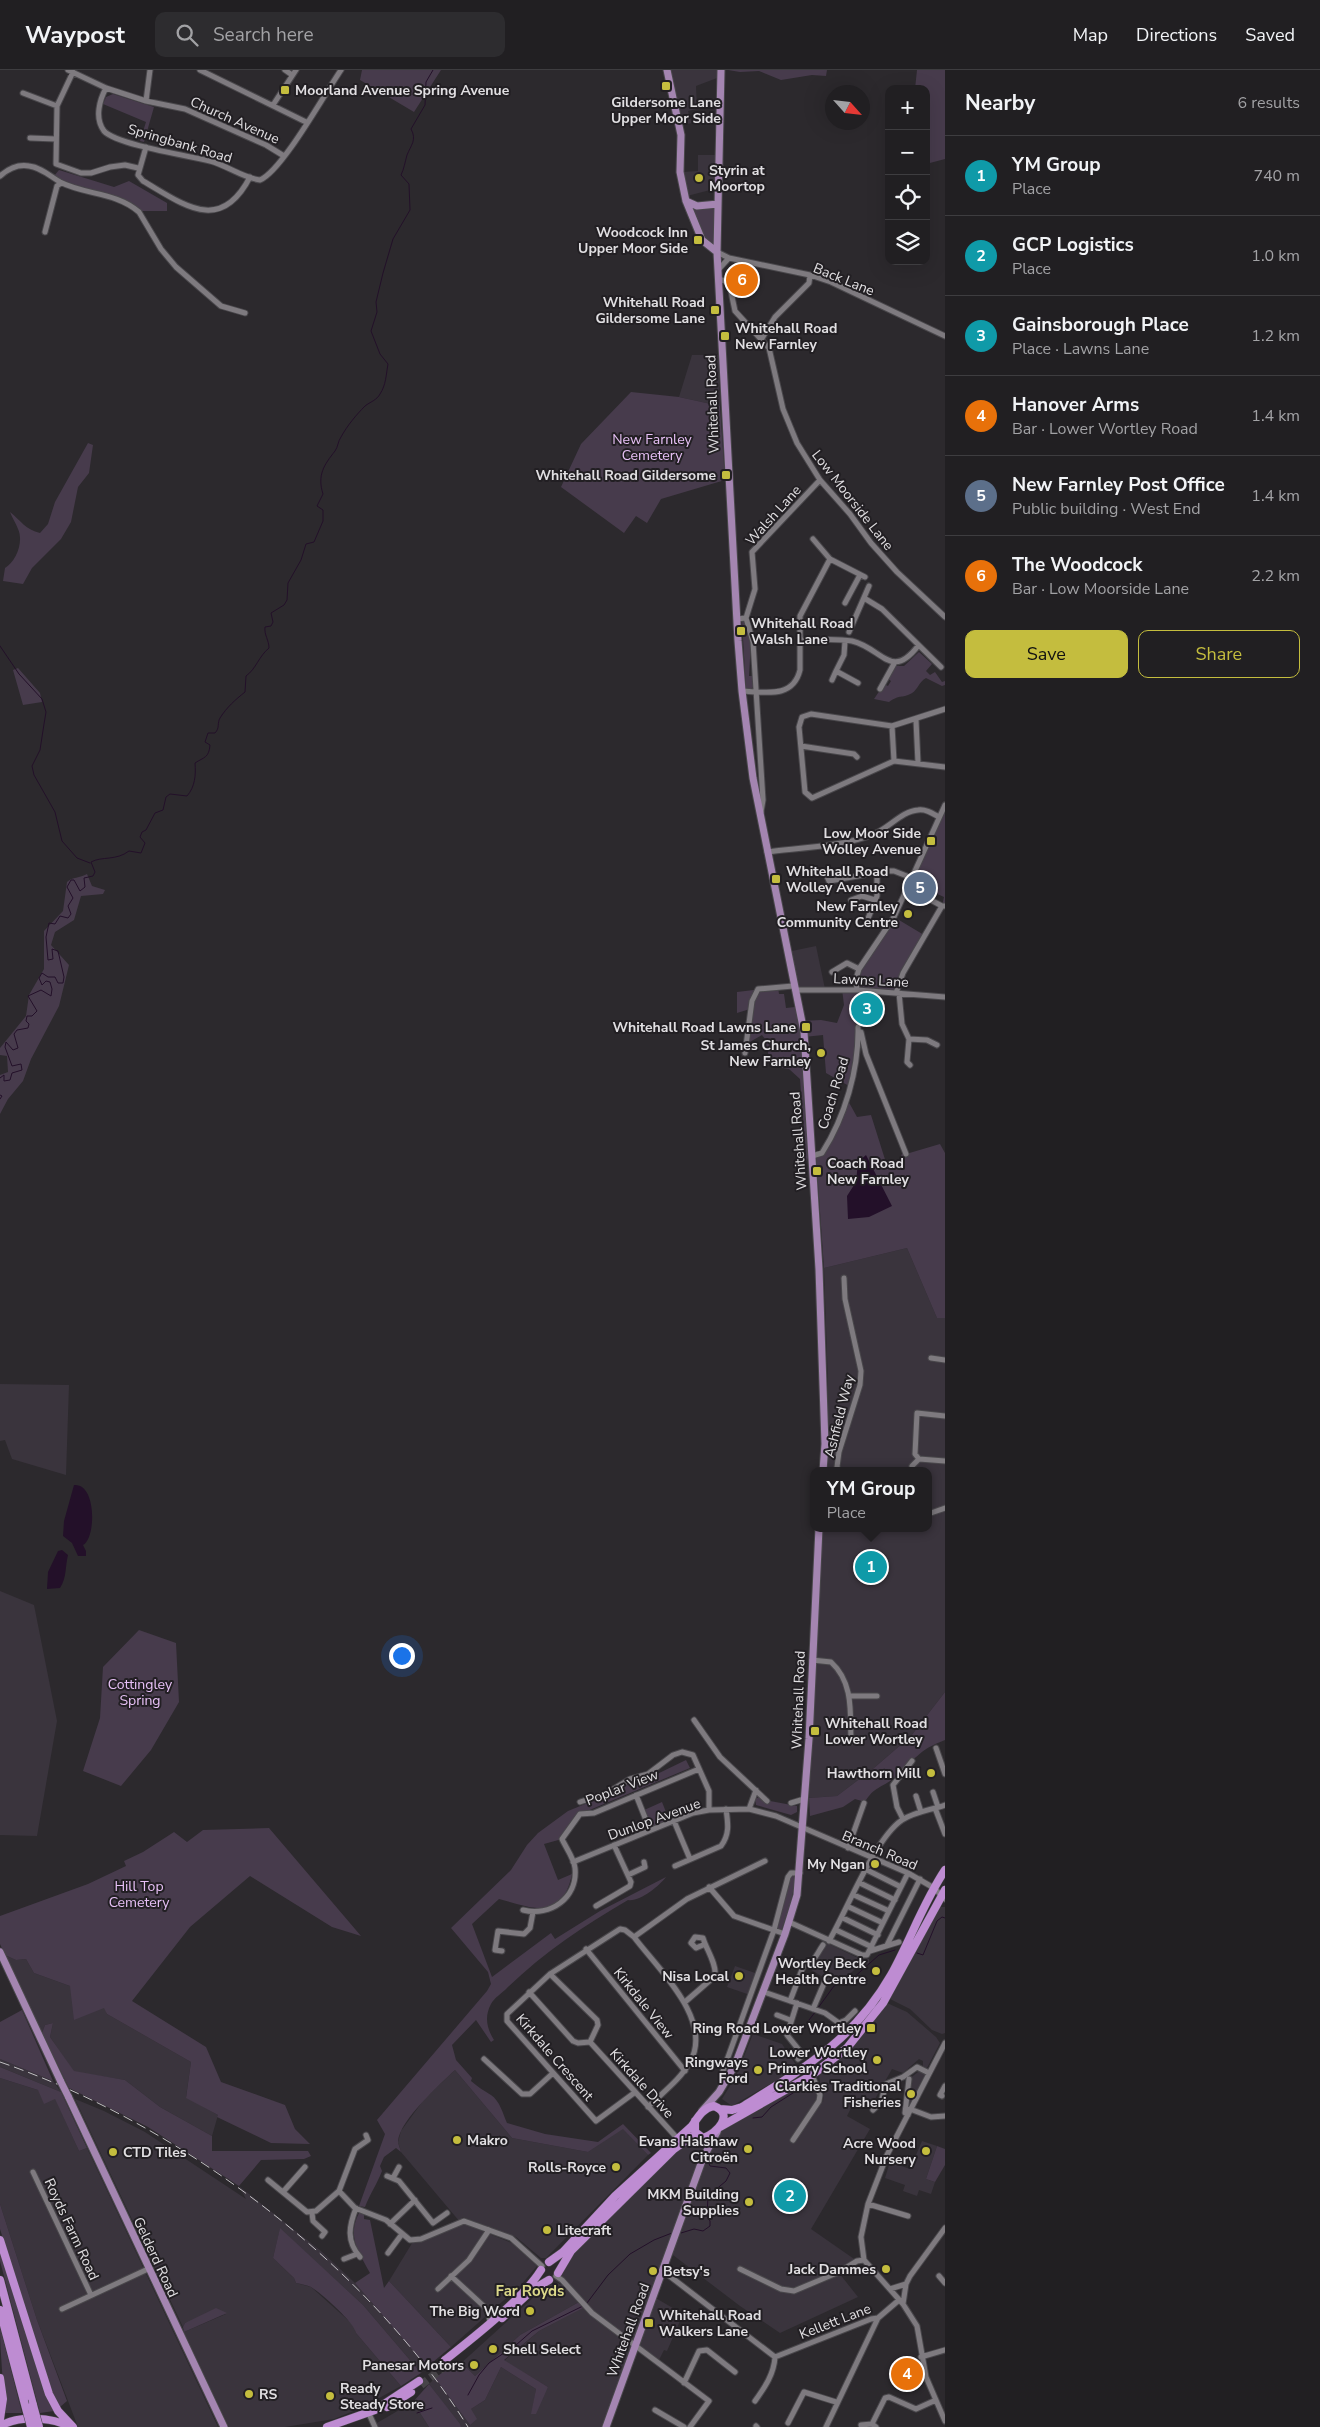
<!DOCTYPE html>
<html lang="en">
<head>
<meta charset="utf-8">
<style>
  :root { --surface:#211f22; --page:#2d2c2f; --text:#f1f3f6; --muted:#a2a2a5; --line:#3e3d40; --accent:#c4bd3e }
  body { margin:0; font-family:"Nunito Sans",sans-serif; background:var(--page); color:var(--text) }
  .controls { position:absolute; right:15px; top:15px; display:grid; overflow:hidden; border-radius:10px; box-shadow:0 5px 20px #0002 }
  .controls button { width:45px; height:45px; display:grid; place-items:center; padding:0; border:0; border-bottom:1px solid var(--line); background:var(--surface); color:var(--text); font:25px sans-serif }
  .compass { position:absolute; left:825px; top:15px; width:45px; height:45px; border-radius:50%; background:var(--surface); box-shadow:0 5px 20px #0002; rotate:117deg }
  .you { position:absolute; left:401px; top:1585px; width:18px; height:18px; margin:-12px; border:4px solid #fff; border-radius:50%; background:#1a73e8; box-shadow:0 0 0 8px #1a73e833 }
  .badge { display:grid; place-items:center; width:32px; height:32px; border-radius:50%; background:var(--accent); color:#fff; font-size:16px; font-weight:700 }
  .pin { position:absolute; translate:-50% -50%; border:2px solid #fff; box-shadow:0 1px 5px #0006 }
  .popup { position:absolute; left:810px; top:1397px; width:122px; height:65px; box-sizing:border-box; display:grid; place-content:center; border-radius:10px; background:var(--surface); filter:drop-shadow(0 1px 4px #0005); font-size:16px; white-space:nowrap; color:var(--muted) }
  .popup b { font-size:19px; color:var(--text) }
  .popup::after { content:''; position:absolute; left:50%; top:100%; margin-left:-10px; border:10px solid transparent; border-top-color:var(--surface) }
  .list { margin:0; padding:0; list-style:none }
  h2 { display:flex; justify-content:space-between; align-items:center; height:65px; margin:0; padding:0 20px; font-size:21px }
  h2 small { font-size:16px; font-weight:400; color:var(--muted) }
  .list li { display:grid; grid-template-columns:32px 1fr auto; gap:15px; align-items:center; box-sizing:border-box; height:80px; padding:0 20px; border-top:1px solid var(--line) }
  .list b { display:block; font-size:19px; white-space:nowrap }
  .list p { margin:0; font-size:16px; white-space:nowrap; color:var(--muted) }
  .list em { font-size:16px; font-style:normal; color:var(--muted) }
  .actions { display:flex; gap:10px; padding:15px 20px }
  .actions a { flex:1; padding:11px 0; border:1px solid var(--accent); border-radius:10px; text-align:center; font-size:18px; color:var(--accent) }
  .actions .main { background:var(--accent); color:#111 }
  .icon { flex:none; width:28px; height:28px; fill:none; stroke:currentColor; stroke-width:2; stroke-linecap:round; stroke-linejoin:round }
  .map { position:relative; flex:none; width:945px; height:2357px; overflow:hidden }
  header { display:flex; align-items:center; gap:30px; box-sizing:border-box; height:70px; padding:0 25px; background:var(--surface); border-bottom:1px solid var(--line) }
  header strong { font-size:24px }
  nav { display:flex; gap:28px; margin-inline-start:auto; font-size:18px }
  .search { width:350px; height:45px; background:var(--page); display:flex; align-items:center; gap:12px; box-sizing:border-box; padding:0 18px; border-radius:10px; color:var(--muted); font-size:19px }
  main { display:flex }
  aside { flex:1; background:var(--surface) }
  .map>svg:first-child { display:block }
  .built { fill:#3a343d }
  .green { fill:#473b4c }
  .water { fill:#231029 }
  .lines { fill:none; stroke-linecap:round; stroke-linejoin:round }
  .stream { stroke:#231029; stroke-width:1 }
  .highway-tunnel { stroke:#474448; stroke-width:8; stroke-dasharray:8 4; stroke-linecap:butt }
  .minor-casing { stroke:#49474b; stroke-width:7 }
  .major-casing { stroke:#49474b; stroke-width:9 }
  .highway-casing { stroke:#49474b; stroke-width:9 }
  .minor { stroke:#7e7a7f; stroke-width:5 }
  .major { stroke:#a485b1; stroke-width:7 }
  .highway { stroke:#be8cd2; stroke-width:8 }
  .rail { stroke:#c1bfc2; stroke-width:1; stroke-dasharray:10 5; stroke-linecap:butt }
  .major-bridge-casing { stroke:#49474b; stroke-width:9; stroke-linecap:butt }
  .highway-bridge-casing { stroke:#49474b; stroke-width:9; stroke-linecap:butt }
  .major-bridge { stroke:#a485b1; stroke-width:7 }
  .highway-bridge { stroke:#be8cd2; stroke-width:8 }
  .poi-dot { fill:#c4bd3e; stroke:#221f23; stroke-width:2 }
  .labels { text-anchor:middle; stroke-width:4; stroke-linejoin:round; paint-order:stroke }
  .poi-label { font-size:14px; font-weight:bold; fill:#e1dfe2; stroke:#221f23; text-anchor:end }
  .street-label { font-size:14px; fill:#e1dfe2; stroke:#221f23 }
  .park-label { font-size:14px; fill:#e7c0f6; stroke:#221f23 }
  .neighbourhood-label { font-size:15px; font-weight:bold; fill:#dcd98a; stroke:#221f23 }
</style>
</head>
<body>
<header>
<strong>Waypost</strong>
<div class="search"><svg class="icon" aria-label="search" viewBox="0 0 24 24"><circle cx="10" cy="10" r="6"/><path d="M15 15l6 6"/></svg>Search here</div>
<nav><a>Map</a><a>Directions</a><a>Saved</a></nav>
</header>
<main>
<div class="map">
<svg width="945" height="2357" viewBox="0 0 945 2357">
  <rect width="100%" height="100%" fill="#2c292d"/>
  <!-- built -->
  <path class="built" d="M670,0H717V8L696,16L697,39L688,41L692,53L682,55Z
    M698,85H716L714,119L687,126L683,102L698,101Z
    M692,285H718L720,336L679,327Z
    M816,876L825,919L795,920L787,882Z
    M907,1178L937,1248H945V1622L911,1666L874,1698L837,1726L809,1728L823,1458H928V1401H826L828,1314L824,1198Z
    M0,1314L69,1315L66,1405L12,1389L5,1370L0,1371Z
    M0,1521L34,1535L57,1651L37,1766L0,1765Z
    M941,1837H945V1963L942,1964L932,1960L910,1939L890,1929L936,1839Z
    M827,1873L856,1887L869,1889V1893L858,1896L852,1902L833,1913L808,1898Z
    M5,1885L16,1890L26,1889L34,1903L70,1916L105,1938L107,1944L191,1992L186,2027L218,2045L212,2066L160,2037L125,2010L74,2002L50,1967L53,1953L45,1955L42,1963Z
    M735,1896L758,1904L750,1925L727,1917Z
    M887,1933L907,1942L936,1967L940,1973L927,1998L923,1996V1991L919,1989L903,2003L892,1999L871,2036L855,2030L847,2046L870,2059L811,2159L857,2191L839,2203L858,2227L780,2263L740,2236L669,2182L654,2227L683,2244L667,2281L664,2280L657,2294L631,2275L603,2357H461L429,2314L435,2308L470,2355L471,2339L485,2330L501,2297L536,2319L532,2343L548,2317L504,2291L539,2261L586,2236L556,2206L564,2191L685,2070L701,2067L705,2078L717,2062L812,2005L819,2031L823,2032L824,2020L821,2019L819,2004L866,1962Z
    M753,1964L782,1974L798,1998L732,2036L722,2029L736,2006Z
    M0,1989L53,2011L61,2022L0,1997Z
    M922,1999L929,2003L908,2045L909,2009Z
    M455,2000L512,2068L588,2082L623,2058L648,2085L546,2188H541L516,2167L463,2147L460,2152L512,2173L537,2196L521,2215L451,2277L389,2211L414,2170L460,2152L401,2082L398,2072L401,2061L425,2028Z
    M0,2008L38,2020L55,2028L79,2081L87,2078L218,2357H78L37,2250L0,2134Z
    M75,2029L104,2041L145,2062L246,2129L239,2116L321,2181L355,2213L427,2297L421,2303L363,2235L280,2159L273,2188L294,2208L296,2213L311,2217L349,2251L355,2257L356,2263L401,2316L361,2338L334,2349L285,2357H229L184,2262L226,2244L185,2253L183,2257Z
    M922,2071L937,2076L926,2109L935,2112L931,2124L919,2120L917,2126L903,2121L905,2115L885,2108L890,2092L910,2099Z
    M558,2213L562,2215L579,2232L520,2265L475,2306L467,2298L459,2295L546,2216Z
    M413,2332L429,2357H370Z"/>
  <!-- green -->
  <path class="green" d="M362,0H441L414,42L360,10Z
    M728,0H827L826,6L812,5L781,10L759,1L740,2Z
    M917,0H945V89L926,94V19H915Z
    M113,24L154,37L144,72L140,71L146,52L103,34L106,27Z
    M59,100L114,117L129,111L167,133V141H140L122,128L91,122L60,111L54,106Z
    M718,134L717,182L708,177L691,135Z
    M631,322L679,327L720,336L725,410L661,429L647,453L636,446L624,463L561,417L581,374Z
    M88,373L93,375L89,403L78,417L71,452L61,469L32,498L23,514L3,511L5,498C16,492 24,472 18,459C16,453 12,448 10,442C20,450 26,460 40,463L48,454L55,432Z
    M742,551H744L751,571L749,606H753L754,616L751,619L746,620Z
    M919,582L932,594L926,601L930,605L935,602L942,612L945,611V615L942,616L926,608C918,612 918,622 908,625C899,628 899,625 889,632L874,629L884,614L888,616L891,611L887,608L896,596H904Z
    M18,598L40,623L42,632L23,635L13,600Z
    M945,735V836H942L944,827L935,823L931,830L925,827L932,813L914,803Z
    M87,804L92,816L105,820L103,824L81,826L74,850L55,862L51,875L69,895L59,936L31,989L23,1011L8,1029L0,1044V1005L8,1002L7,986L0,985V978L26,946L29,925L44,899V861L63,841L67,812C72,807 80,808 87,804Z
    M894,847L924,865L896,923L857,920L858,976L849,1016L826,1003L823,965L804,967L801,951L821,950L837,953L844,935L842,919L856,920L859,899Z
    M778,917L779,924H784L786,938L795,937L801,964L810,1085L797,1106L795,1105L806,1084L800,1009L789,999L771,996L765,969L762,965L748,973L750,939L737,943V922Z
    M846,1027L857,1047L871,1045L888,1099L898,1095L903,1081L906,1084L940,1074L945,1083V1248H937L907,1178L824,1198L816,1085C832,1079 841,1042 846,1027Z
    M139,1560L176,1573L179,1632L151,1680L121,1716L83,1701L100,1648L103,1597Z
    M945,1622V1670C918,1680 915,1690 895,1707C883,1718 874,1716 865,1732L855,1729L843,1737L810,1746L809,1728L837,1726L874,1698L911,1666Z
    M686,1690L690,1698L580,1744L562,1769L544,1774L558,1810L572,1804C562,1852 533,1838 499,1829L472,1854L492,1907L551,1863L555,1869L600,1841L666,1807C659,1816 640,1832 628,1830C585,1855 543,1883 507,1918C502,1923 494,1928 491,1934C484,1947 487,1959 494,1970L491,1972L476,1950L452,1975L456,1990L472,2008L471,2011C478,2017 483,2020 491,2025C500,2031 503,2044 507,2053L545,2064L598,2072L623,2054L651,2083L648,2085L623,2059L588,2082L512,2068L455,2000C440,2014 400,2050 398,2071C398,2074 400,2078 401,2082L396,2078L384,2087L380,2096L382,2101C377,2114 370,2124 365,2137L359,2136L385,2064L377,2050L487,1921L491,1914L488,1902L451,1858L511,1800L527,1775L538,1763L568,1741L617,1721L626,1713L655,1705Z
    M759,1727L767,1734L770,1731L797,1736V1742L791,1745L756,1735L755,1729Z
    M662,1732L670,1752L650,1760L642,1741Z
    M269,1758L361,1866L332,1857L250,1806L190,1857L132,1931L206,1977L221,2012L285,2035L295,2059L310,2074L271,2073L217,2047L218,2045L186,2028L191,1992L107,1944L104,1938L74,1950L70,1916L34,1903L26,1889L16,1890L5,1885L0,1874V1846L88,1814L126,1796L124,1791L143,1782L174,1762L187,1772L203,1760Z
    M793,1805L796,1807L791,1832L782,1859L779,1860L776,1857L790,1808Z
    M22,1940L53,2011L0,1989V1952Z
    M53,1953L50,1967L74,2001L125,2010L160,2037L212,2066V2081H308L311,2086L304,2089L261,2090L239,2116L148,2057L69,2018L42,1963L45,1955Z
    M0,1997L61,2022L87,2078L79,2081L55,2029L44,2034L38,2020L0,2008Z
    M937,2076L945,2079V2095L935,2112L926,2109Z
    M0,2134L37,2250L67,2331L60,2337L51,2320L0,2159Z
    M359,2143H364V2149L370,2150L384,2218L389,2211L451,2277L427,2297L355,2213L370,2203C358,2181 347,2166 359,2143Z
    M280,2158L363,2235L421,2303L401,2316L356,2263C355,2253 321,2223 311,2217C307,2215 301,2214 296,2213L294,2208L273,2188Z
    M0,2181L46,2326L54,2341L40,2343L0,2191Z
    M579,2232L583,2238L539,2261L504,2290L548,2317L536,2344H531L536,2319L501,2297L485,2330L471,2339L477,2349L470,2355L435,2308L450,2297L452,2299L459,2295L467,2298L475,2306L520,2265Z
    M216,2238L227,2243L184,2262L183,2257L185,2253Z
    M0,2257L22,2343H4C4,2314 0,2286 0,2257Z
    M429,2314L460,2354L461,2357H429L413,2332Z"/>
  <!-- water -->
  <path class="water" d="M866,1085L892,1136L869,1147L848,1149L847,1126L856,1112L858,1092Z
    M74,1415C97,1413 96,1469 83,1475L86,1481V1486H78L72,1473L63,1466L64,1451Z
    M62,1480L68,1485C65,1497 67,1507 60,1518L47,1519L48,1502L58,1481Z"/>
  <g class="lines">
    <!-- stream -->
    <path class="stream" d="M0,576L19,604L42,629L46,642L44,654L40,680L32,696L34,705L55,742L62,771L77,788L90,793
      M0,1008L4,1005V1011L10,1010L12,1003L22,1000L21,994L12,996L5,977L6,972L13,980L18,978L14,964L17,960L28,958L29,954L26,951L27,946H32L37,941L28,926L41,920L51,926L52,919L50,912L46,911L42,915L39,908L42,903L48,907H55L58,913H63L64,907L58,881L52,879L53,889L48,890L46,867L49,853L55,854L60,846L68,848L71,844L68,836L73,828L67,817L71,810H74L80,821L85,817L84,808L93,806L95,802L91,792C102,786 116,791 129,781L141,783L145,773L140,767L142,762L146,760L155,743L163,740L166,727L170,724L187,726C195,717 196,705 195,693C204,687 209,688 210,675L205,672L208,663H215C220,658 217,653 220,648C227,637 235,630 245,622L246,606C256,599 259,586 269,578C269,570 264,565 265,557L271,556L273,552L271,543L284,535L287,530L288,513L301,490L306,474L314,472L323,451V440L317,436L323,424C317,405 324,395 335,381C338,377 338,371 341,367C347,356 356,345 365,336C370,332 377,330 380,324C386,315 386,305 388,294L380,284L371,261L377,242L376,232L383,203L393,169L410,140L409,114L401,105C404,99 405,92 407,85C411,75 417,70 411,59L425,35L426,12L433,0
      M0,1025L2,1026L0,1029
      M917,1883L923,1885L937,1851L942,1847L945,1848
      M818,1938L834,1916L852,1909L879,1885L895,1880
      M809,1950L816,1941
      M753,2048L762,2047L771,2037L804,2016
      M681,2163L694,2159L703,2161L710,2156V2151L707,2146L708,2126L726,2111L730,2103L726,2098L710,2096L708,2091
      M587,2233L608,2205L630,2184L654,2170L672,2163
      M468,2325L479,2305L489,2293L516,2275L532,2261L583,2236
      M417,2343L432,2338"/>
    <!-- highway-tunnel -->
    <path class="highway-tunnel" d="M421,2315L448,2294"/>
    <defs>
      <path id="minor" d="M68,0L106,18C100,29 94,48 104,61C117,75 190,86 210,91C228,96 243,108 260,110C282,101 325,23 341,0
        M200,0L306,52
        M285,0L292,5
        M73,2L57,36L56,94L81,103H91L110,97L125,95L138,98
        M106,18L146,31L185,39L266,75L284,86
        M23,23L57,36
        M146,31L150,0
        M273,35L296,0
        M30,68L56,69
        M146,77L138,105L143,111C183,134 220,165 250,107
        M0,106C8,99 18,94 29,96C40,97 50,106 60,112C85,125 116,122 139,142L161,179L176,197L221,236L245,243
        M45,162L57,116L61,113
        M717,182L729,188L810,205L831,212L945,266
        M718,200L729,188
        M718,209L729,212L735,241L769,278L783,339L797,373L820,410L850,444L871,473L897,502L945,547
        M761,270L775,247L809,213L810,205
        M813,469L830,489L865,507
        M864,528L882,539L941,597
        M845,533L860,505
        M746,548L753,572L763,730L761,742
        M737,549L746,548L755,519L752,482L820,410
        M849,562L869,516
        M800,570C817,570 836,568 852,571C882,578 891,611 918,576
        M845,571L844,585L836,601L858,613
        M832,610L836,601
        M880,619L895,592
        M742,621C765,622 793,629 800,600V546L830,489
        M945,639L892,656L811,644L802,647L799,657L805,722L812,728L894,691L945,697
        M916,650L918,693
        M892,656L894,691
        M801,676L854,684L857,687
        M767,782C798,778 847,776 874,764C889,758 902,741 918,740C926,739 932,743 939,747
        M826,804L829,811L886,801H894L912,808
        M908,818L942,836
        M851,830L862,826L875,830
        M867,851L877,826V803
        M832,902L847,893L859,899
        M795,920H857L945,927
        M857,920L856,909L859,899L894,847L945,735
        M896,923L903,903L942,836H945
        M899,923L902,954L909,969L927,970L937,975
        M859,962H861L866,984L906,1084
        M909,969L907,992L910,995
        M745,983L752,931L758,919L793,916
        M812,1086L822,1083C845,1047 859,999 858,957
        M931,1288L945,1290
        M945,1346L917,1343L915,1384L919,1389L945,1391
        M912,1396L919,1389
        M840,1401L837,1397L839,1382L860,1315L861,1301L845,1229L844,1208
        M928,1444L945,1438
        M812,1590L831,1592C854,1613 850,1643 851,1672
        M850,1626H877
        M694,1650L720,1687L767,1731
        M936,1678L945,1704
        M933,1722L938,1737
        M636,1725L650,1760
        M916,1726L921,1742
        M580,1732L607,1723L630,1709L648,1704L673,1685L682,1682L693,1685L709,1721V1740
        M791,1733L804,1729
        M935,1738L945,1764
        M749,1739L756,1720
        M903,1749L897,1737L893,1715L912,1691
        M674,1751L690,1789
        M848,1778L864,1733
        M573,1792L693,1743L709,1740L749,1739L776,1746L908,1803L934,1818L945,1829
        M675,1796L721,1776C730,1764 728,1753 726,1739
        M867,1800L901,1817
        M628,1805L645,1797L644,1792
        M860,1813L895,1830
        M709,1817L734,1846L785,1864
        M854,1825L889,1841
        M596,1836L630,1816L631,1812L614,1775
        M849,1837L883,1853
        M523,1840C550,1847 578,1828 575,1798C574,1788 566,1778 562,1769L580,1744L594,1743L699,1699
        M843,1848L878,1865
        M789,1852L862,1885H867L908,1803
        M836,1860L872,1877
        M634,1867L687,1829L765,1791
        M829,1871C847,1840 875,1768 902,1750C914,1742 931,1740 945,1735
        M887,1875L920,1809
        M586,1879L685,2001
        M502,1881L495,1880L498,1861L524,1864L530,1858L533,1842
        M870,1881L899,1872
        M795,1894C812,1900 814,1888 823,1875
        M550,1904L597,1950L598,1955L590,1972
        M529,1922L573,1971L578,1973L590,1972
        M764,1922L825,1943L839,1953L846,1950L855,1941
        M790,1931L803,1897
        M685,1932L715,1906C717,1894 706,1879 703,1868L695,1867L691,1873L696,1878L703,1875
        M797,1933L787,1965L803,1985L798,1989
        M813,1939L825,1911
        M777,1945L790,1950
        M590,1972L677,2068
        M945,1973L887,2085L868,2134L861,2167L864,2190L903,2234L917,2256L926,2307L945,2351
        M484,1989L522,2024H530L553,2003
        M723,2001L774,1860L788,1807L791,1803H800
        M634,2023L596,2051L507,1951V1944L550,1904L620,1859L625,1860L634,1867C658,1899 714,1950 690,1992C680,2010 662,2023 648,2037
        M942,2026L940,2025L945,2016
        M910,2039L931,2047L945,2046
        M873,2040L881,2032L886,2014L903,2007L917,1997L929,2003
        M908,2045L905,2043L909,2009
        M793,2070L819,2031L820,2025L812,2005
        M33,2102L91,2225
        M387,2106L399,2111L433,2153L447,2143
        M393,2108L399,2097
        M268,2110L307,2142L316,2141L339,2121L355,2079L368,2070L366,2065
        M339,2121L355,2138L386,2150L410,2170L421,2169L464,2151L511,2168L542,2196
        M283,2122L305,2097
        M868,2134L908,2146
        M356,2138C349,2156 346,2171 360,2187
        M312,2143L313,2151L325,2162L322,2166
        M390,2154L415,2130
        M388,2183L402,2164
        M344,2189L357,2184
        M740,2199L781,2219L794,2221L839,2202L857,2191L864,2190
        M663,2201L775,2287
        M451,2206L488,2240L490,2252
        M556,2206L562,2210L592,2243L709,2331L690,2357
        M939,2206L945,2213
        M438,2219L469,2190L489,2160
        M890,2219L906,2214L910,2206L945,2158
        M903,2234L906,2214
        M62,2239L148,2199
        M775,2287L871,2249L878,2248L899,2230
        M921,2287L945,2280
        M684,2313L699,2281L707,2280L735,2302
        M755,2331C765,2317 774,2304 775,2287
        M655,2340L684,2357
        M370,2346L375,2357
        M788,2353L804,2322L836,2332
        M861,2355L872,2354
        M756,2356L757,2357
        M826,2357L878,2248
        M876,2357L872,2354L885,2328L889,2327L916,2339L936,2330"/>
      <path id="major" d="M667,0L681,65L680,102L686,131L702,170L717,182
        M721,0L717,182L738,571L742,621L753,708L804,962L819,1199L825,1374L823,1401
        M686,131L697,136L718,134
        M0,1882L61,2012
        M68,2026L224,2357
        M702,2041L719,2022L735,1995L785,1864L797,1825L809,1669L819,1458
        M606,2357L703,2088L717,2062"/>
      <path id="highway" d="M720,2039L732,2040L742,2037C803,1999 854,1970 891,1905C910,1871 923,1833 945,1800
        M720,2057L812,2005L847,1978L883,1933L945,1820
        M0,2170L49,2324L58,2341L73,2357
        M549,2192L563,2182L615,2126L692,2056C698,2047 703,2038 714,2036C735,2044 717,2064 703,2068L695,2062V2051
        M558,2203L571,2181L674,2079L691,2067L699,2066
        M0,2210L33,2335
        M0,2240L24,2331
        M502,2248L532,2220L549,2210
        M445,2290C473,2268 523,2229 541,2200
        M0,2308L3,2329L0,2349
        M387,2337L411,2322
        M0,2356C20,2345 51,2347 71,2357
        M327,2357L375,2340L419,2311"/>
    </defs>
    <!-- minor casing -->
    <use href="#minor" class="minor-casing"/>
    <!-- major casing -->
    <use href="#major" class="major-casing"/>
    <!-- highway casing -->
    <use href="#highway" class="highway-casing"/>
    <!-- minor -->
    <use href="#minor" class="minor"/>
    <!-- major -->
    <use href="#major" class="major"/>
    <!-- highway -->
    <use href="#highway" class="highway"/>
    <!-- rail -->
    <path class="rail" d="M0,1992C180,2054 367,2194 468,2357"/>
    <defs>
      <path id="major-bridge" d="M61,2012L68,2026"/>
      <path id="highway-bridge" d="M24,2331L31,2357
        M33,2335L39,2357"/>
    </defs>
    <!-- major-bridge casing -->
    <use href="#major-bridge" class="major-bridge-casing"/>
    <!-- highway-bridge casing -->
    <use href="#highway-bridge" class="highway-bridge-casing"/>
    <!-- major-bridge -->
    <use href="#major-bridge" class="major-bridge"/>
    <!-- highway-bridge -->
    <use href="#highway-bridge" class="highway-bridge"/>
  </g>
  <!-- markers -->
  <g class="poi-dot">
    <rect x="661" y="11" width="10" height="10" rx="2.5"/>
    <rect x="280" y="15" width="10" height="10" rx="2.5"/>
    <circle cx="699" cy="108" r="5"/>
    <rect x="693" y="165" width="10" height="10" rx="2.5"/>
    <rect x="710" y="235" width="10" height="10" rx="2.5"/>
    <rect x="720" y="261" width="10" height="10" rx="2.5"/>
    <rect x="721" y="400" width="10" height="10" rx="2.5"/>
    <rect x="736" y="556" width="10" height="10" rx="2.5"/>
    <rect x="926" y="766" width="10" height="10" rx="2.5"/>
    <rect x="771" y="804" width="10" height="10" rx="2.5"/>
    <circle cx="908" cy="844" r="5"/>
    <rect x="801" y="952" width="10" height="10" rx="2.5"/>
    <circle cx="821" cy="983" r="5"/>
    <rect x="812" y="1096" width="10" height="10" rx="2.5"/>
    <rect x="810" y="1656" width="10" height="10" rx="2.5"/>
    <circle cx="931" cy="1703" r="5"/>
    <circle cx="875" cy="1794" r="5"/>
    <circle cx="876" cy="1901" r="5"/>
    <circle cx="739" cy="1906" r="5"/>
    <rect x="866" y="1953" width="10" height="10" rx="2.5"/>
    <circle cx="877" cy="1990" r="5"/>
    <circle cx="758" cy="2000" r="5"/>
    <circle cx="911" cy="2024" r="5"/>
    <circle cx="457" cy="2070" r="5"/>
    <circle cx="748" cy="2079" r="5"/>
    <circle cx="926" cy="2081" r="5"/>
    <circle cx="113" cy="2082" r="5"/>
    <circle cx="616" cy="2097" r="5"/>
    <circle cx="749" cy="2132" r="5"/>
    <circle cx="547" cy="2160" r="5"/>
    <circle cx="886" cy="2199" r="5"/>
    <circle cx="653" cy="2201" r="5"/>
    <circle cx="530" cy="2241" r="5"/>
    <rect x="644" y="2248" width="10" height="10" rx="2.5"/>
    <circle cx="493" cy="2279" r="5"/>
    <circle cx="474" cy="2295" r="5"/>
    <circle cx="249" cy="2324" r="5"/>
    <circle cx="330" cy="2326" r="5"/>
  </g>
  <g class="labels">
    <!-- poi labels -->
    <g class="poi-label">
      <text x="295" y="25" text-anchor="start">Moorland Avenue Spring Avenue</text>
      <text x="666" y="37" text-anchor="middle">Gildersome Lane<tspan x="666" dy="16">Upper Moor Side</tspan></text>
      <text x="709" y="105" text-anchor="start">Styrin at<tspan x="709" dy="16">Moortop</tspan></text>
      <text x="688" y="167">Woodcock Inn<tspan x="688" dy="16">Upper Moor Side</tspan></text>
      <text x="705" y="237">Whitehall Road<tspan x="705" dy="16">Gildersome Lane</tspan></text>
      <text x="735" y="263" text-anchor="start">Whitehall Road<tspan x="735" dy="16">New Farnley</tspan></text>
      <text x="716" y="410">Whitehall Road Gildersome</text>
      <text x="751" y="558" text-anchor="start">Whitehall Road<tspan x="751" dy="16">Walsh Lane</tspan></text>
      <text x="921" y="768">Low Moor Side<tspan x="921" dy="16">Wolley Avenue</tspan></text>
      <text x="786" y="806" text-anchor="start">Whitehall Road<tspan x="786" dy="16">Wolley Avenue</tspan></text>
      <text x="898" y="841">New Farnley<tspan x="898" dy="16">Community Centre</tspan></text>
      <text x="796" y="962">Whitehall Road Lawns Lane</text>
      <text x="811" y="980">St James Church,<tspan x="811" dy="16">New Farnley</tspan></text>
      <text x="827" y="1098" text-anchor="start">Coach Road<tspan x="827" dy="16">New Farnley</tspan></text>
      <text x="825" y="1658" text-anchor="start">Whitehall Road<tspan x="825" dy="16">Lower Wortley</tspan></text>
      <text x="921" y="1708">Hawthorn Mill</text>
      <text x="865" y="1799">My Ngan</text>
      <text x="866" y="1898">Wortley Beck<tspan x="866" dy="16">Health Centre</tspan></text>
      <text x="729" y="1911">Nisa Local</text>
      <text x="861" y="1963">Ring Road Lower Wortley</text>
      <text x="867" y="1987">Lower Wortley<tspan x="867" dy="16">Primary School</tspan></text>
      <text x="748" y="1997">Ringways<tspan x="748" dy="16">Ford</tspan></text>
      <text x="901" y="2021">Clarkies Traditional<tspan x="901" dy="16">Fisheries</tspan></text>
      <text x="467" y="2075" text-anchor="start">Makro</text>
      <text x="738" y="2076">Evans Halshaw<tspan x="738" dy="16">Citroën</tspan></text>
      <text x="916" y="2078">Acre Wood<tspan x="916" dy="16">Nursery</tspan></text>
      <text x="123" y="2087" text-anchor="start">CTD Tiles</text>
      <text x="606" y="2102">Rolls-Royce</text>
      <text x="739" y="2129">MKM Building<tspan x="739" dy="16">Supplies</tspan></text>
      <text x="557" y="2165" text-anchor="start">Litecraft</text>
      <text x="876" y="2204">Jack Dammes</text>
      <text x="663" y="2206" text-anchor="start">Betsy's</text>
      <text x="520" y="2246">The Big Word</text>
      <text x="659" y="2250" text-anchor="start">Whitehall Road<tspan x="659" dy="16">Walkers Lane</tspan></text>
      <text x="503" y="2284" text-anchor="start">Shell Select</text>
      <text x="464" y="2300">Panesar Motors</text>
      <text x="340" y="2323" text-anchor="start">Ready<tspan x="340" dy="16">Steady Store</tspan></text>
      <text x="259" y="2329" text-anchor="start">RS</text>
    </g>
    <!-- street labels -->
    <g class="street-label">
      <text transform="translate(235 50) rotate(24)" y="5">Church Avenue</text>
      <text transform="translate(180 73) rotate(16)" y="5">Springbank Road</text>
      <text transform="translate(844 209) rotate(22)" y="5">Back Lane</text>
      <text transform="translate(712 334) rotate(-92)" y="5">Whitehall Road</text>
      <text transform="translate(853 430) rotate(52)" y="5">Low Moorside Lane</text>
      <text transform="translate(773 445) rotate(-48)" y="5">Walsh Lane</text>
      <text transform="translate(871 910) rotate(3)" y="5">Lawns Lane</text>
      <text transform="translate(833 1023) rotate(-73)" y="5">Coach Road</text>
      <text transform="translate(798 1071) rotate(-94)" y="5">Whitehall Road</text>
      <text transform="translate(839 1346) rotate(-76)" y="5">Ashfield Way</text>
      <text transform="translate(798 1630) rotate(-88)" y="5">Whitehall Road</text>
      <text transform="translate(622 1717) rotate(-21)" y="5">Poplar View</text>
      <text transform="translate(654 1749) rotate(-20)" y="5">Dunlop Avenue</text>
      <text transform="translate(880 1780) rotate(23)" y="5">Branch Road</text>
      <text transform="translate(644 1933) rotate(51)" y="5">Kirkdale View</text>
      <text transform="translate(555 1987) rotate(49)" y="5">Kirkdale Crescent</text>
      <text transform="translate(642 2013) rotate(48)" y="5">Kirkdale Drive</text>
      <text transform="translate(72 2159) rotate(65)" y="5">Royds Farm Road</text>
      <text transform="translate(156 2187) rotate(65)" y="5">Gelderd Road</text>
      <text transform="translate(835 2251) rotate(-21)" y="5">Kellett Lane</text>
      <text transform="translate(628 2260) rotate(-70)" y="5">Whitehall Road</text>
    </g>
    <!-- park labels -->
    <g class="park-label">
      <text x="652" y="374">New Farnley<tspan x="652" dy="16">Cemetery</tspan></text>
      <text x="140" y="1619">Cottingley<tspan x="140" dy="16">Spring</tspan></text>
      <text x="139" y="1821">Hill Top<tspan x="139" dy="16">Cemetery</tspan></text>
    </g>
    <!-- neighbourhood labels -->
    <g class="neighbourhood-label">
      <text x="530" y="2226">Far Royds</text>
    </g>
  </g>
</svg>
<div class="controls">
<button>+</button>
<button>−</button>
<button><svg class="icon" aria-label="locate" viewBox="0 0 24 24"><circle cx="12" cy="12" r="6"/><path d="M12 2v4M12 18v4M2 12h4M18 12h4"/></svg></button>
<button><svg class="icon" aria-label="layers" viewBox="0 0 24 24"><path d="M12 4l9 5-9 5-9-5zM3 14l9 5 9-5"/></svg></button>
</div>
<svg class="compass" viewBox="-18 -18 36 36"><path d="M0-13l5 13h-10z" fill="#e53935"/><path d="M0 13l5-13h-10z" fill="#a2a2a5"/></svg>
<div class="you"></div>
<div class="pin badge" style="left:871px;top:1497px;background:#0f9aa8">1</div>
<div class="popup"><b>YM Group</b>Place</div>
<div class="pin badge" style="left:790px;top:2126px;background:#0f9aa8">2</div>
<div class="pin badge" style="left:867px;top:939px;background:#0f9aa8">3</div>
<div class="pin badge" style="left:907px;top:2304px;background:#e8710a">4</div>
<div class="pin badge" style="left:920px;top:818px;background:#5c6f8a">5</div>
<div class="pin badge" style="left:742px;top:210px;background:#e8710a">6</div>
</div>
<aside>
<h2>Nearby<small>6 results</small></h2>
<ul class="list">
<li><span class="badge" style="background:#0f9aa8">1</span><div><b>YM Group</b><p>Place</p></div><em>740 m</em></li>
<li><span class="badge" style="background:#0f9aa8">2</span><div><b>GCP Logistics</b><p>Place</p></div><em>1.0 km</em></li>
<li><span class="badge" style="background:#0f9aa8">3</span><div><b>Gainsborough Place</b><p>Place · Lawns Lane</p></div><em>1.2 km</em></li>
<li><span class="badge" style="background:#e8710a">4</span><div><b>Hanover Arms</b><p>Bar · Lower Wortley Road</p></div><em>1.4 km</em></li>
<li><span class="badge" style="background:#5c6f8a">5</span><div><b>New Farnley Post Office</b><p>Public building · West End</p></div><em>1.4 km</em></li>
<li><span class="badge" style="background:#e8710a">6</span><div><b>The Woodcock</b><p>Bar · Low Moorside Lane</p></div><em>2.2 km</em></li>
</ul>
<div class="actions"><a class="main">Save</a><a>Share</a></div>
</aside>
</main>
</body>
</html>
